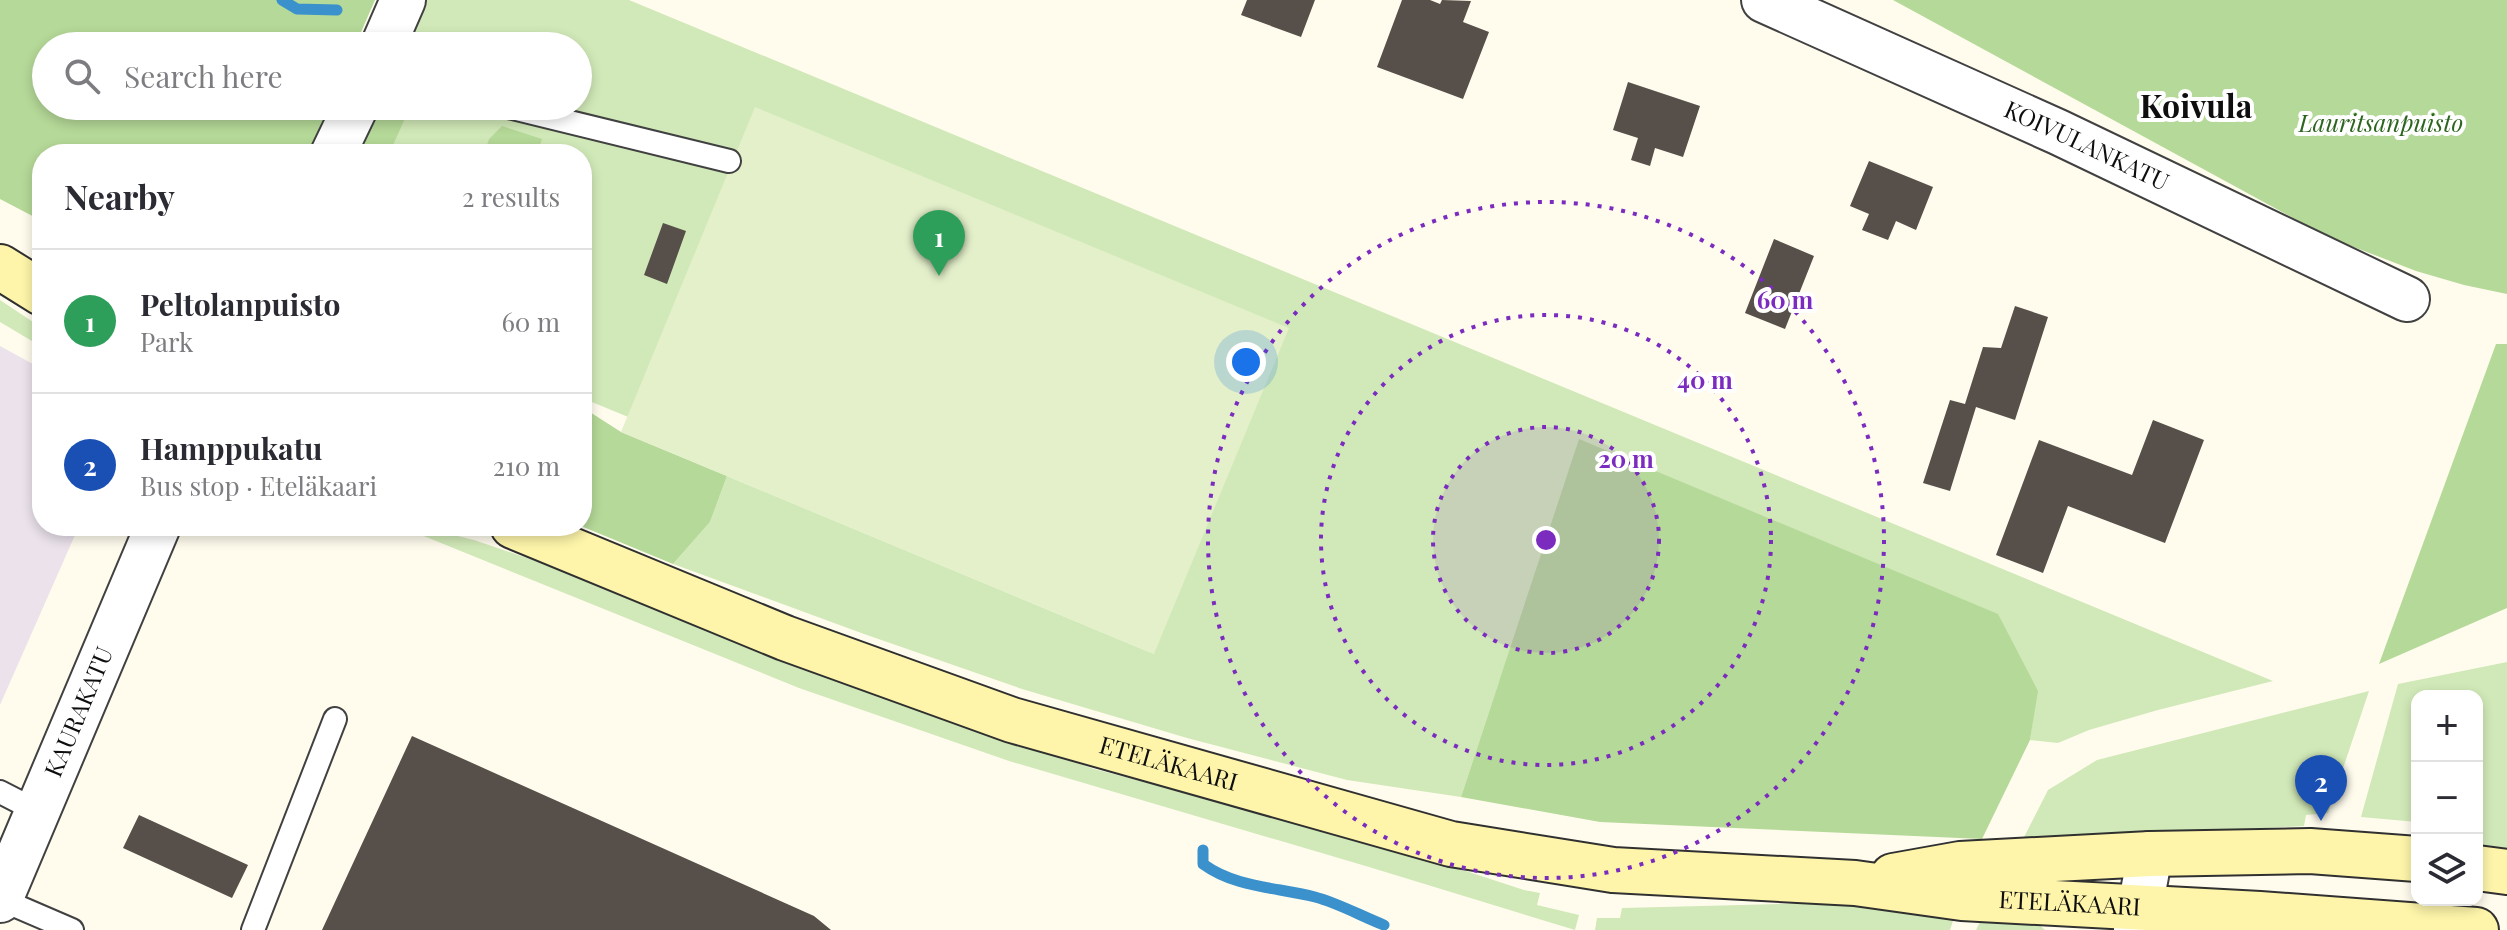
<!DOCTYPE html>
<html lang="en">
<head>
<meta charset="utf-8">
<style>
  :root { --surface:#fff; --page:#f2f2f3; --text:#2b2b33; --muted:#7c7c81; --line:#e1e1e2; --accent:#bc272d }
  body { margin:0; font-family:"Playfair Display",serif; background:var(--page); color:var(--text) }
  .controls { position:absolute; right:24px; bottom:24px; display:grid; overflow:hidden; border-radius:16px; box-shadow:0 4px 12px #0003 }
  .controls button { width:72px; height:72px; display:grid; place-items:center; padding:0; border:0; border-bottom:2px solid var(--line); background:var(--surface); color:var(--text); font:40px sans-serif }
  .you { position:absolute; left:1246px; top:362px; width:28px; height:28px; margin:-20px; border:6px solid #fff; border-radius:50%; background:#1a73e8; box-shadow:0 0 0 12px #1a73e833 }
  .badge { display:grid; place-items:center; width:52px; height:52px; border-radius:50%; background:var(--accent); color:#fff; font-size:26px; font-weight:700 }
  .pin { position:absolute; translate:-50% -66px; filter:drop-shadow(0 2px 4px #0008) }
  .pin::after { content:''; position:absolute; top:42px; width:28px; height:24px; background:inherit; clip-path:polygon(0 0,100% 0,50% 100%) }
  .list { margin:0; padding:0; list-style:none }
  h2 { display:flex; justify-content:space-between; align-items:center; height:104px; margin:0; padding:0 32px; font-size:34px }
  h2 small { font-size:26px; font-weight:400; color:var(--muted) }
  .list li { display:grid; grid-template-columns:52px 1fr auto; gap:24px; align-items:center; box-sizing:border-box; height:144px; padding:0 32px; border-top:2px solid var(--line) }
  .list b { display:block; font-size:30px; white-space:nowrap }
  .list p { margin:0; font-size:26px; white-space:nowrap; color:var(--muted) }
  .list em { font-size:26px; font-style:normal; color:var(--muted) }
  .icon { flex:none; width:44px; height:44px; fill:none; stroke:currentColor; stroke-width:2; stroke-linecap:round; stroke-linejoin:round }
  .map { position:relative; flex:none; width:2507px; height:930px; overflow:hidden }
  .search { position:absolute; background:var(--surface); box-shadow:0 4px 12px #0003; left:32px; top:32px; width:560px; height:88px; display:flex; align-items:center; gap:20px; box-sizing:border-box; padding:0 28px; border-radius:44px; color:var(--muted); font-size:30px }
  .panel { position:absolute; background:var(--surface); box-shadow:0 4px 12px #0003; left:32px; top:144px; width:560px; height:392px; border-radius:32px }
  .map>svg:first-child { display:block }
  .industrial { fill:#ebe2ec }
  .green { fill:#d1e9b8 }
  .forest { fill:#b5d998 }
  .pitch { fill:#e3f0ca }
  .lines { fill:none; stroke-linecap:round; stroke-linejoin:round }
  .stream { stroke:#3b91cc; stroke-width:11 }
  .building { fill:#564f4a }
  .service-casing { stroke:#414141; stroke-width:26 }
  .minor-casing { stroke:#414141; stroke-width:48 }
  .tertiary-casing { stroke:#414141; stroke-width:48 }
  .secondary-casing { stroke:#303030; stroke-width:48 }
  .service { stroke:#fff; stroke-width:22 }
  .minor { stroke:#fff; stroke-width:44 }
  .tertiary { stroke:#fff; stroke-width:44 }
  .secondary { stroke:#fef5aa; stroke-width:44 }
  .ring { fill:none; stroke:#7b2cbf; stroke-width:4; stroke-dasharray:4 8 }
  .labels { text-anchor:middle; stroke-width:8; stroke-linejoin:round; paint-order:stroke }
  .park-label { font-size:24px; font-style:italic; fill:#2c651e; stroke:#fff }
  .street-label { font-size:24px; fill:#0e0e0e; stroke:#fff }
  .district-label { font-size:32px; font-weight:bold; fill:#0e0e0e; stroke:#fff }
  .centre { fill:#7b2cbf; stroke:#fff; stroke-width:4 }
  .ring-label { font-size:24px; text-anchor:middle; font-weight:bold; fill:#7b2cbf; stroke:#fff; stroke-width:8; stroke-linejoin:round; paint-order:stroke }
</style>
</head>
<body>
<div class="map">
<svg width="2507" height="930" viewBox="0 0 2507 930">
  <rect width="100%" height="100%" fill="#fffcee"/>
  <!-- industrial -->
  <path class="industrial" d="M0,346L42,369V526H79L0,705Z"/>
  <!-- green -->
  <path class="green" d="M422,0H629L2273,681L2158,710L2089,730L2058,743L2030,740L2035,705L1499,682L1461,797L1347,780L1187,738L1022,689L864,634L673,564L710,522L727,476L1154,654L954,551L582,398V154H384L395,106H578V46H411L404,43Z
    M0,300L42,328V347L0,322Z
    M405,526H417L474,540L536,561L874,692L1094,769L1374,841L1524,890L1540,893L1537,905L1579,915L1575,930L1369,867L1009,761L799,688L404,528Z
    M2507,662V856L2477,848V696H2417V822L2361,817L2398,684Z
    M2369,691L2328,813L2306,815L2304,826L2022,841L2048,790L2097,760Z
    M1819,903L1956,912L1950,930H1595L1597,918H1620L1622,908Z
    M1984,913L2033,919L2045,930H1976Z"/>
  <!-- forest -->
  <path class="forest" d="M0,0H375L355,46H46V106H329L308,154H42V221L0,199Z
    M1893,0H2507V294L2464,285L2416,271L2328,237Z
    M377,106H388L407,114L389,154H354Z
    M502,126L542,139L537,154H484L489,139Z
    M2496,344H2507V608L2379,664Z
    M582,407L621,432L727,476L710,522L673,564L581,526Z
    M1579,439L1998,614L2038,691L2030,740L1982,839L1600,822L1461,797Z"/>
  <!-- pitch -->
  <path class="pitch" d="M755,107L1289,328L1154,654L621,432Z"/>
  <g class="lines">
    <!-- stream -->
    <path class="stream" d="M282,0L297,9L337,10
      M1203,850V864C1236,888 1276,887 1315,897C1338,903 1361,916 1384,925"/>
  </g>
  <!-- building -->
  <path class="building" d="M1247,0H1315L1301,37L1241,15Z
    M1402,0H1430L1440,4L1442,0L1471,1L1463,22L1489,32L1463,99L1377,67Z
    M1628,82L1700,106L1683,157L1655,148L1650,166L1631,160L1638,138L1613,130Z
    M1869,161L1933,187L1916,230L1896,221L1888,240L1862,230L1869,214L1850,206Z
    M663,223L686,231L667,284L644,275Z
    M1774,239L1814,256L1785,329L1745,313Z
    M2015,306L2048,317L2015,420L1976,407L1950,491L1923,483L1950,400L1965,404L1983,347L2001,348Z
    M2153,420L2204,440L2165,543L2068,506L2043,573L1996,555L2039,440L2132,475Z
    M412,736L814,916L831,930H322Z
    M139,815L248,865L232,898L123,848Z"/>
  <g class="lines">
    <defs>
      <path id="service" d="M504,106L729,161
        M0,792L37,811
        M0,899L72,930
        M253,930L335,719"/>
      <g id="minor">
        <path id="s1" d="M1764,0L2058,132L2407,299"/>
        <path d="M383,46L403,0"/>
        <path d="M333,154L356,106"/>
        <path id="s2" d="M0,900L158,526"/>
      </g>
      <path id="tertiary" d="M2136,930L2150,854"/>
      <g id="secondary">
        <path d="M0,267L42,293"/>
        <path id="s3" d="M513,526L785,638L1012,720L1451,844L1613,870L1855,883L1962,898L2260,914L2476,930"/>
        <path d="M2477,868L2507,872"/>
        <path d="M1893,876L1960,864L2150,854L2310,851L2417,859"/>
      </g>
    </defs>
    <!-- service casing -->
    <use href="#service" class="service-casing"/>
    <!-- minor casing -->
    <use href="#minor" class="minor-casing"/>
    <!-- tertiary casing -->
    <use href="#tertiary" class="tertiary-casing"/>
    <!-- secondary casing -->
    <use href="#secondary" class="secondary-casing"/>
    <!-- service -->
    <use href="#service" class="service"/>
    <!-- minor -->
    <use href="#minor" class="minor"/>
    <!-- tertiary -->
    <use href="#tertiary" class="tertiary"/>
    <!-- secondary -->
    <use href="#secondary" class="secondary"/>
  </g>
  <!-- distance rings -->
  <circle cx="1546" cy="540" r="113" fill="#7b2cbf" fill-opacity=".12"/>
  <g class="ring">
    <circle cx="1546" cy="540" r="113"/>
    <circle cx="1546" cy="540" r="225"/>
    <circle cx="1546" cy="540" r="338"/>
  </g>
  <g class="labels">
    <!-- park labels -->
    <g class="park-label">
      <text x="2381" y="132">Lauritsanpuisto</text>
    </g>
    <!-- street labels -->
    <g class="street-label">
      <text dy="8" stroke="none"><textPath href="#s1" startOffset="354">KOIVULANKATU</textPath></text>
      <text dy="8" stroke="none"><textPath href="#s2" startOffset="204">KAURAKATU</textPath></text>
      <text dy="8" stroke="none"><textPath href="#s3" startOffset="698">ETELÄKAARI</textPath></text>
      <text dy="8" stroke="none"><textPath href="#s3" startOffset="1614">ETELÄKAARI</textPath></text>
    </g>
    <!-- district labels -->
    <g class="district-label">
      <text x="2196" y="118">Koivula</text>
    </g>
  </g>
  <circle cx="1546" cy="540" r="12" class="centre"/>
  <g class="ring-label">
    <text x="1785" y="309">60 m</text>
    <text x="1705" y="389">40 m</text>
    <text x="1626" y="468">20 m</text>
  </g>
</svg>
<div class="controls">
<button>+</button>
<button>−</button>
<button><svg class="icon" aria-label="layers" viewBox="0 0 24 24"><path d="M12 4l9 5-9 5-9-5zM3 14l9 5 9-5"/></svg></button>
</div>
<div class="you"></div>
<div class="pin badge" style="left:939px;top:276px;background:#2e9e5b">1</div>
<div class="pin badge" style="left:2321px;top:821px;background:#1a4fb4">2</div>
<div class="search"><svg class="icon" aria-label="search" viewBox="0 0 24 24"><circle cx="10" cy="10" r="6"/><path d="M15 15l6 6"/></svg>Search here</div>
<section class="panel">
<h2>Nearby<small>2 results</small></h2>
<ul class="list">
<li><span class="badge" style="background:#2e9e5b">1</span><div><b>Peltolanpuisto</b><p>Park</p></div><em>60 m</em></li>
<li><span class="badge" style="background:#1a4fb4">2</span><div><b>Hamppukatu</b><p>Bus stop · Eteläkaari</p></div><em>210 m</em></li>
</ul>
</section>
</div>
</body>
</html>
